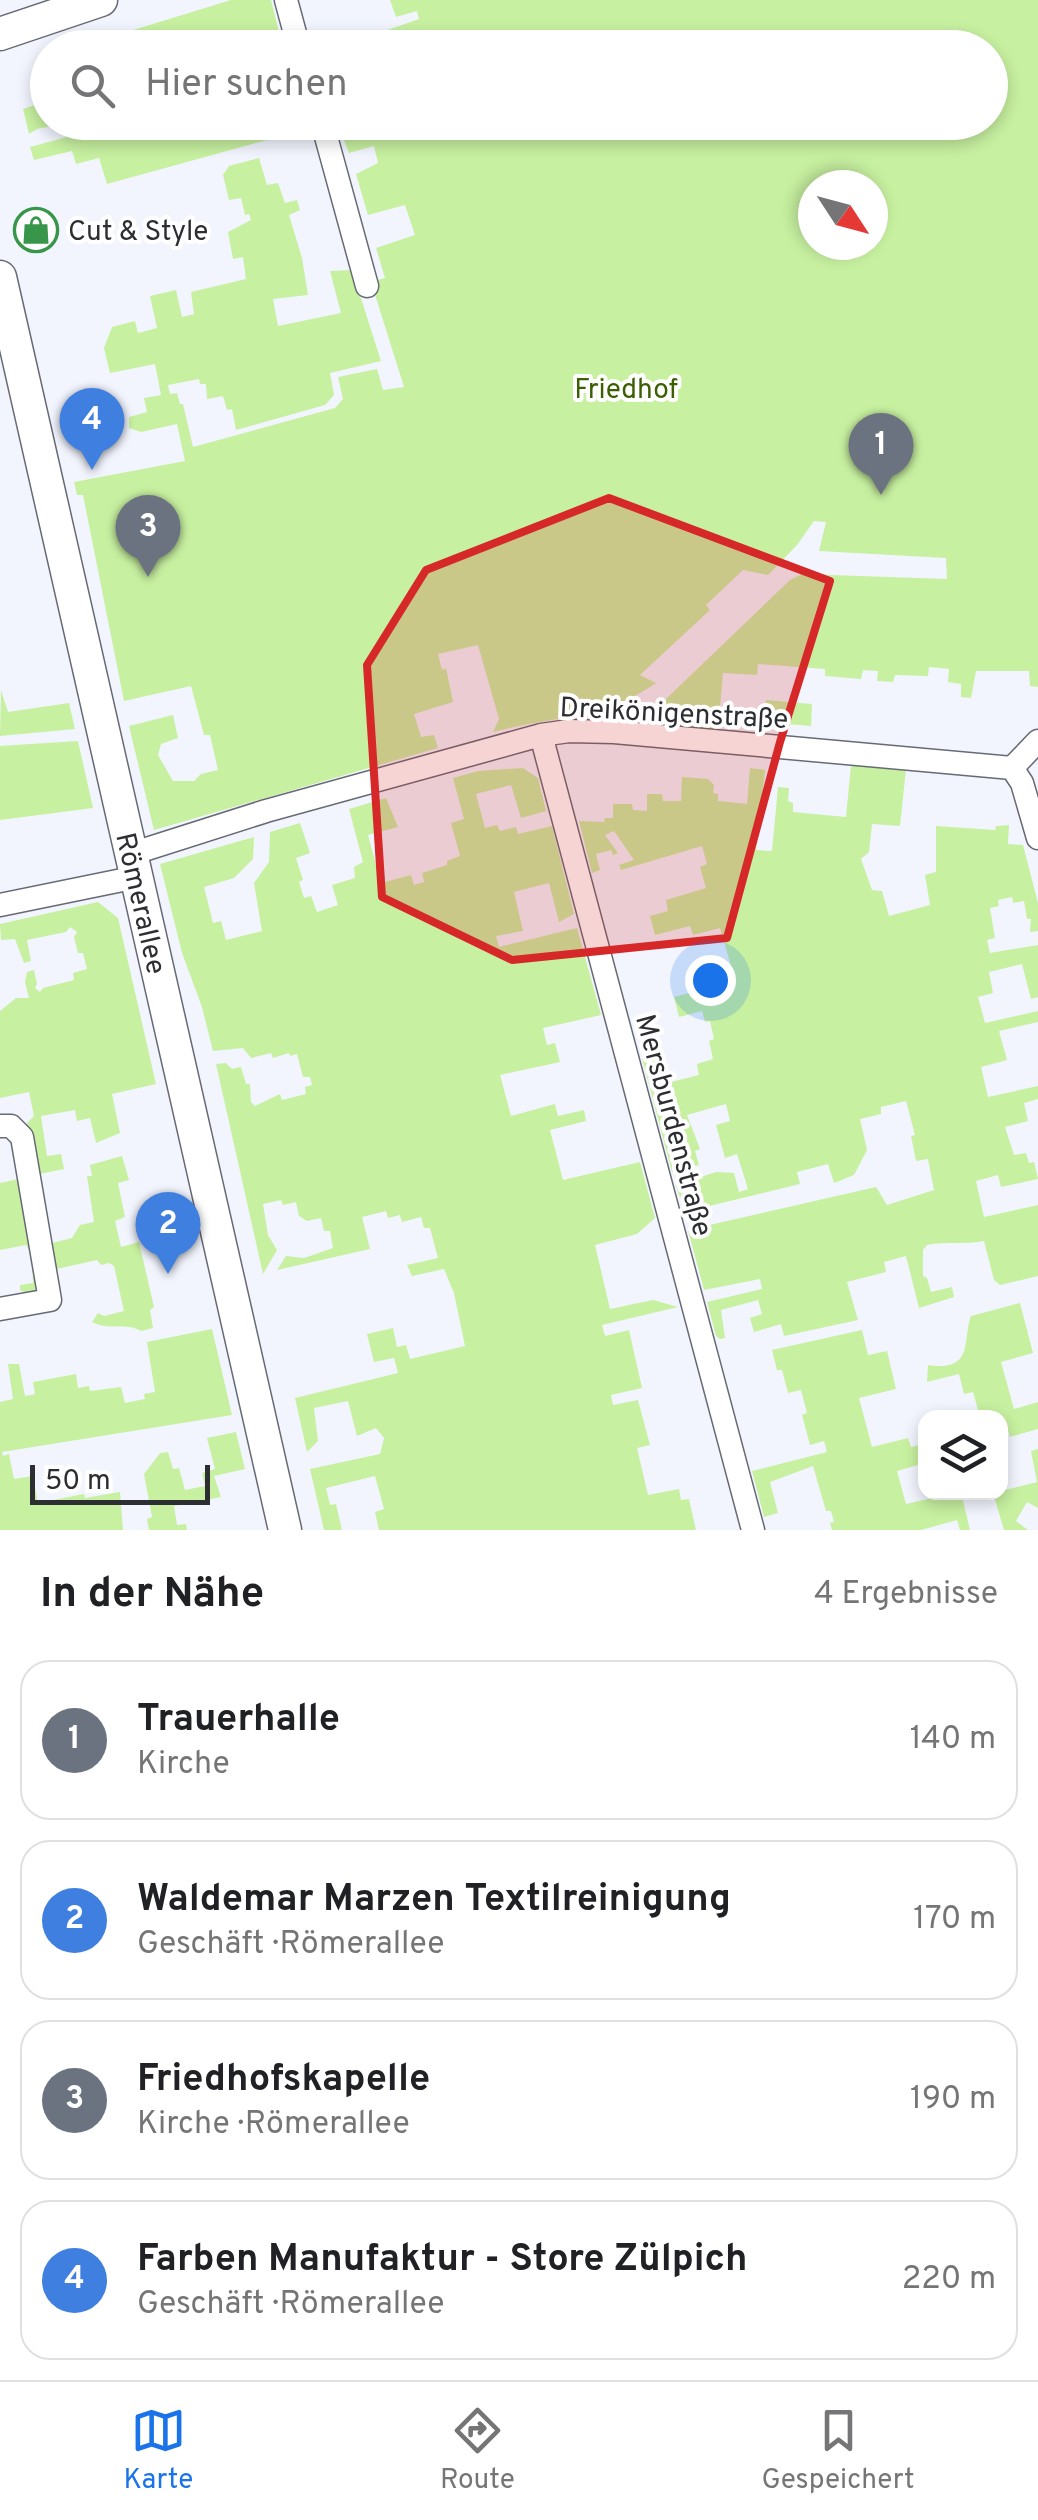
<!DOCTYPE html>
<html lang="de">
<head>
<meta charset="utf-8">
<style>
  :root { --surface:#fff; --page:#f2f2f2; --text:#202124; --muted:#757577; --line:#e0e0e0; --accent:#1a73e8 }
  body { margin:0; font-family:Overpass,sans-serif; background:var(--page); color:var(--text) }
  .controls { position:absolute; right:30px; bottom:30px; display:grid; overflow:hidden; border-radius:20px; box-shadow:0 5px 15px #0003 }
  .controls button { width:90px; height:90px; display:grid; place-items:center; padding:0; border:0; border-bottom:2px solid var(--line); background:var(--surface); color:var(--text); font:50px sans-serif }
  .compass { position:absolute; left:798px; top:170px; width:90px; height:90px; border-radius:50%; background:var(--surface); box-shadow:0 5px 15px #0003; rotate:126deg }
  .scale { position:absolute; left:30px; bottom:25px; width:180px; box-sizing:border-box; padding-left:10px; border:5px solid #2c2e32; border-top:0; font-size:28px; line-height:35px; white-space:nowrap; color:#2c2e32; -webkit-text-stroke:8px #fff; paint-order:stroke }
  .you { position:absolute; left:710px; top:980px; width:35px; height:35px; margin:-25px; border:8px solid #fff; border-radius:50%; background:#1a73e8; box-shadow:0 0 0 15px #1a73e833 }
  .badge { display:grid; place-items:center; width:65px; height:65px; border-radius:50%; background:var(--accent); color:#fff; font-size:32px; font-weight:700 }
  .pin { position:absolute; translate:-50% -82px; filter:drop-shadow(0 2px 5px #0008) }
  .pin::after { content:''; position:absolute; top:52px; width:35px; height:30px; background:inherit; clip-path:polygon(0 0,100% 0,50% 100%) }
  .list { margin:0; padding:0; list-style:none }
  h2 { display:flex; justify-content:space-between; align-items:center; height:130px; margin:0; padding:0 40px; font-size:42px }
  h2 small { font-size:32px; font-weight:400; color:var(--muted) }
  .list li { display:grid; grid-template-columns:65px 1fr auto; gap:30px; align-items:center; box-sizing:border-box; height:160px; margin:0 20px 20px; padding:0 20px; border:2px solid var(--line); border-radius:30px }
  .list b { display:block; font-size:38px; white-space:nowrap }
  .list p { margin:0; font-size:32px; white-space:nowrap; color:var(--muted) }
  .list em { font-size:32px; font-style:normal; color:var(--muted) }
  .icon { flex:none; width:55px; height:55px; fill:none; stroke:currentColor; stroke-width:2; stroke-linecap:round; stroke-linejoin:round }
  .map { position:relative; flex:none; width:1038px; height:1530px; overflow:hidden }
  .search { position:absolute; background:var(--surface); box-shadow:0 5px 15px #0003; left:30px; right:30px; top:30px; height:110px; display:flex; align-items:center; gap:25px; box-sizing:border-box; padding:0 35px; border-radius:55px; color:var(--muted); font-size:38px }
  .sheet { height:850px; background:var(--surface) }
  nav { display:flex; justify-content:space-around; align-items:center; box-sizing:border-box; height:140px; border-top:2px solid var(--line); background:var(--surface); font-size:28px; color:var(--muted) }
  nav a { display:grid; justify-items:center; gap:5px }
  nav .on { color:var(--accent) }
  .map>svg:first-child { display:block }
  .green { fill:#c7f0a0; fill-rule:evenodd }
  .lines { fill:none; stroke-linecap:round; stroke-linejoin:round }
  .street-casing { stroke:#676a74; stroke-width:25 }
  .secondary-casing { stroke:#676a74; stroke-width:35 }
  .street { stroke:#fff; stroke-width:22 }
  .secondary { stroke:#fff; stroke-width:32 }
  .marked { fill:#d62828; fill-opacity:0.2; stroke:#d62828; stroke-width:8; stroke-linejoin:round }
  .labels { text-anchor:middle; stroke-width:8; stroke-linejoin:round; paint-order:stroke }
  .poi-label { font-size:28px; fill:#2c2e32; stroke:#fff; text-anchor:start }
  .park-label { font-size:28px; fill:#3c5f04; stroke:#fff }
  .street-label { font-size:28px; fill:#2c2e32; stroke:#fff }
</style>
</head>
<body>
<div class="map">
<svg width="1038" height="1530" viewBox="0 0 1038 1530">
  <rect width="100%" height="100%" fill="#f2f5fe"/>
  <!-- green -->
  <path class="green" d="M231,0H271L283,47H191L187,34L157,42L158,46L152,47H107L104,39Z
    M390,0H1038V687L1030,686L1029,671H976L971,698L961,697V684L948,682L949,669L929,667L928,676L895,675L893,682L877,681L878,671L863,670L861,679L825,676V669L758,664L757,675L723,673L720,707L744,710L742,720L721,719L716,734L652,728L644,720L790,580L802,574L947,579L946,558L819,551L826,522L814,521L797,545L768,575L743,570L706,605L710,610L640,675L656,683C603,720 553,716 493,732L499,719L478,645L438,654L442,670L446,668L453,702L414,714L421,737L434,735L438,748L154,830L129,726L173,715L178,738L161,744L158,755L173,781H194L201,774L218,770L210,735H204L191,686L124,701L83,495H77L74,482L185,461L177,424L141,432L129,428V417L147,412L144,398L161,395L155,364L110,373L104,348L112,327L135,321L138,333L157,328L150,296L176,290L182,317L194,314L191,292L246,279L243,257L233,259L228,232L251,220L249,214L245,215L241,198L229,200L223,175L229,166L259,158L267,185L278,183L285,203L297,200L300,210L289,215L302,258L308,295L273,299L278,326L341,313L330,271L352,270L381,361L330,373L334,395L325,405L236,430L232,409L227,410L223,396L207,399L206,384H200L199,379L168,385L170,394L177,393L180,404H183L193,447L335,408L343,399L338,377L377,369L383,390L404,387L371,282L385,278L376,248L415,235L405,205L368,215L356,174L378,163L374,146L349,153L337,123L990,122V48L339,47L419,19L417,11L396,17ZM813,185H873V245H813Z
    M47,101L48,122H228L231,129L251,123L305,122L307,129L107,184L99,158L76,164L72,151L34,160L30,147L67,137L63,124L37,129L29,134L23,109Z
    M1,690L8,712L69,703L75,729L0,736Z
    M766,700L812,704L811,726L763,722Z
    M78,741L93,808L0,820V746Z
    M851,765L906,769L900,826L872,824L869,852L861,859L872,890L882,891L889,916L930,905L925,875L936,872V826L995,830L996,826L1009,825L1008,844L1023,845L1038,903V931L1030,932L1031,919H1027L1024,901L1013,903L1012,897L998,900L999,906L990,908L995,938L987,940L990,953L1038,945V997L1031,999L1022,964L989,972L993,993L978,997L985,1023L1038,1011V1022L999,1031L1007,1060L981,1067L988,1097L1038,1086V1099L1024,1103L1028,1121L1005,1127L1014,1155L1026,1153L1029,1163L1034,1162L1038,1179L1001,1187L998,1175L976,1181L984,1217L1038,1205V1276L1000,1285L994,1280L984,1241C963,1245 947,1241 927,1245L923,1250V1276L927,1278L931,1292L952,1287L954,1297L919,1308L906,1256L884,1262L886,1272L847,1282L858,1320L784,1336L781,1324L754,1332L750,1318L762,1314L758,1300L721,1310L725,1338L720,1339L716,1336L707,1302L762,1289L760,1279L704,1290L688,1230L876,1187L887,1205L934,1190L928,1159L916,1161L911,1136L915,1135L906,1101L881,1107V1114L860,1119L867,1150L854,1175L834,1183L828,1164L797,1172L800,1184L701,1208C684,1209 680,1200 676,1185L716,1172L734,1173L739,1192L748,1189L737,1154L725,1158L716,1125L730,1121L726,1104L687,1115L700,1149L695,1151L699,1165L672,1172L642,1058L664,1055L671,1082L699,1075L697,1064L713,1059L709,1041L714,1039L710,1021L705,1022L702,1011L679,1017L674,997L708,988L705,974L731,966L720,928L693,935L690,926L655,935L650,916L668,911L666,900L706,888L700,867L707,864L702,846L621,870L619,865L634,860L614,831L605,835L618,853L613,855L611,850L596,854L600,870L592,873L579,821L604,822L605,818H613V804H632L633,810L647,811V794H662L663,801H681L682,777L708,779L714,785L713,793L718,794V801L747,804L750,768L765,770L756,850L772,851L778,787L789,788L788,801L793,803V812L846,817Z
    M523,768L538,778L546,811L521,818L511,785L476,794L485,828L497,825L500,831L516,827L518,834L552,826L574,914L559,922L549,883L514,892L523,931L496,936L499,947L577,928L601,1015L543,1028L547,1045L555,1043L560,1062L500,1075L511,1116L555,1104L558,1116L584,1110L586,1121L550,1130L563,1180L640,1162L655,1218L637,1234L595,1245L610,1309L653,1300L678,1307L602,1325L605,1336L629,1330L642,1388L611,1395L613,1405L638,1400L650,1445L637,1448L648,1495L679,1489L681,1500L689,1499L696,1530H379L375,1512L384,1509L375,1476L326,1488L330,1505L336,1504L342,1530H324L310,1469L380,1454L384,1438L376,1428L357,1436L348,1401L314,1408L318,1441L307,1452L295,1398L398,1373L394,1358L374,1362L367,1334L393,1328L397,1347L406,1345L410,1359L465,1346L454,1293L444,1269L412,1276L407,1265L438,1258L430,1228H424L421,1217L402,1222L400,1215L388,1218L386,1211L362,1217L370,1249L277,1270L286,1256L304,1258L333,1248L330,1231H324L321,1218L307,1221L299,1216L296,1202L283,1205L281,1200L263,1204L268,1235L277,1250L263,1274L216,1064L226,1063L232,1069L241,1067L246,1084H250L251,1102L255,1106L280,1094L282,1100L306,1094L305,1087L312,1085L310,1077H303L297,1054L290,1056L289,1053L273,1058L271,1053L251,1058L243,1048L213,1051L202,1007L182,953L160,864L254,837L253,859L234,878L204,887L213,923L221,921L226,940L262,931L254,883L269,862L270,832L300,823L310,853L296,858L303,880L299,882L304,898L311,896L317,912L338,905L332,885L355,878L354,867L363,862L349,809L386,798L398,827L368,835L381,883L411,875L414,885L424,882L422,873L447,865V861L460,856L451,823L464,819L453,778L478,771Z
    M98,902L118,918L156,1084L112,1094L120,1133L96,1143L90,1118L77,1121L75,1110L41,1116L47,1156L61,1154L64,1169L35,1175L27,1123L34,1116L29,1092L0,1098V1011L16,998H29L25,982L27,972L34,970L37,984L35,988L40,992L43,988L74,980L73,973L87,969L83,953H78L74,937L77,932L70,927L66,932L27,940L31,961L24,963L15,939L1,940L0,924Z
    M122,1156L129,1180L118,1183L125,1217L115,1221L121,1247L139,1242L154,1307L150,1310L153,1328L141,1331C126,1322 109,1331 92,1322L98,1313L104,1316L124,1311L114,1266L109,1263L101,1265L97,1260L52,1270L48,1244L72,1238L80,1225L94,1222L87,1176H92L90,1165Z
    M23,1178L37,1289L30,1295L20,1290V1285L33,1283L32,1256L26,1245L0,1250V1183Z
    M1020,1303L1033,1353L1001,1362L1014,1409L1038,1402V1429L1010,1437L1006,1423L1001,1424L1000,1418L980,1417L973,1392L964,1394L959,1374L927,1382L928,1365C975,1372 962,1340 971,1316Z
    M212,1329L232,1415L2,1452L3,1456L9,1454L14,1479L33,1476L38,1503L84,1494L85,1498L120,1492L123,1530H0V1402L13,1399L8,1364H19L25,1396L35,1394L33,1382L76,1374L78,1388L89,1386L90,1391L121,1387L125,1403L145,1399L144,1394L155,1392L147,1342Z
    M862,1330L868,1355L887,1351L896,1389L859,1398L872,1447L908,1438L911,1447L920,1445L925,1463L897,1471L906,1504L955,1493L963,1501L970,1530H960L957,1520L921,1530H832L830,1523L834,1522L831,1511H826L813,1466L770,1482L778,1513L764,1517L752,1471L827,1452L824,1441L810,1445L802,1415L807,1413L801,1390L788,1393L782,1370H777L772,1350Z
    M236,1432L245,1469L214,1476L221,1497L174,1506L177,1525L186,1524L187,1530H149L147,1519L152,1517L144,1474L160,1453L168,1452L173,1469L179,1468L185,1490L205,1486L202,1473L215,1469L207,1438Z
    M1038,1449V1508L1027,1502L1016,1521L1028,1530H1004L993,1493L1037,1482L1031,1451Z"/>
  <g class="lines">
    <defs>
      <path id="street" d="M286,0L299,48
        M322,122L367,286
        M541,735L753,1530
        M1012,768L1022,783L1038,838
        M131,854L266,811L541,735L569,731L614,732L1012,768L1038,741
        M0,905L137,877
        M0,1126H11L22,1137L50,1300L0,1309"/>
      <path id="secondary" d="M0,34L101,0
        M0,277L285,1530"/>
    </defs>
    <!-- street casing -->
    <use href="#street" class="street-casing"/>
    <!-- secondary casing -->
    <use href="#secondary" class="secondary-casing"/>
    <!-- street -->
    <use href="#street" class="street"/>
    <!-- secondary -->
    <use href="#secondary" class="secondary"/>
  </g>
  <!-- marked area -->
  <path class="marked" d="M609,498L830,581L780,742L727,938L512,960L382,897L367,665L426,570Z"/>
  <!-- icons -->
  <defs>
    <symbol id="shop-ring" viewBox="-11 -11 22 22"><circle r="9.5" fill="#fff" stroke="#379649" stroke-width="1.5"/><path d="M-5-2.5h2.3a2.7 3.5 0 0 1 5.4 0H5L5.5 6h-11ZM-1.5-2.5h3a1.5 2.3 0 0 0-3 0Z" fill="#379649"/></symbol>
  </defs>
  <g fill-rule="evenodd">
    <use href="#shop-ring" x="11" y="205" width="50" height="50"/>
  </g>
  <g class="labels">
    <!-- poi labels -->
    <g class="poi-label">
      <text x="68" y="240">Cut &amp; Style</text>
    </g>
    <!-- park labels -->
    <g class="park-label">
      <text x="626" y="398">Friedhof</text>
    </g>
    <!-- street labels -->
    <g class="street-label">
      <text transform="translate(674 712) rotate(3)" y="10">Dreikönigenstraße</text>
      <text transform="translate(142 903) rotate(77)" y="10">Römerallee</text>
      <text transform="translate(675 1125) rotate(75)" y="10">Mersburdenstraße</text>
    </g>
  </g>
</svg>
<div class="controls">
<button><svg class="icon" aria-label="layers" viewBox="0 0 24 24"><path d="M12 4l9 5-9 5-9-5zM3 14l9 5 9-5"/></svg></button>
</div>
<svg class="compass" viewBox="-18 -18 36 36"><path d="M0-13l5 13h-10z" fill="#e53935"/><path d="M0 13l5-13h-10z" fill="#757577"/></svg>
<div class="scale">50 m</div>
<div class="you"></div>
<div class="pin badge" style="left:881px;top:495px;background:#6b7280">1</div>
<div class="pin badge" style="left:168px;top:1274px;background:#3f7fe0">2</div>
<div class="pin badge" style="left:148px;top:577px;background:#6b7280">3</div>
<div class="pin badge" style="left:92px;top:470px;background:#3f7fe0">4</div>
<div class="search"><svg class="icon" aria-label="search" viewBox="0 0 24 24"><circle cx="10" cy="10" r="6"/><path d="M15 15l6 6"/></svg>Hier suchen</div>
</div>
<section class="sheet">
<h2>In der Nähe<small>4 Ergebnisse</small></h2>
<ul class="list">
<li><span class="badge" style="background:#6b7280">1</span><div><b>Trauerhalle</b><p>Kirche</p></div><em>140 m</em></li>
<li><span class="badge" style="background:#3f7fe0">2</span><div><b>Waldemar Marzen Textilreinigung</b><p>Geschäft · Römerallee</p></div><em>170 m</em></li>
<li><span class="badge" style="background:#6b7280">3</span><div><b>Friedhofskapelle</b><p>Kirche · Römerallee</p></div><em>190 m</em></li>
<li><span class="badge" style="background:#3f7fe0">4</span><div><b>Farben Manufaktur - Store Zülpich</b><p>Geschäft · Römerallee</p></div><em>220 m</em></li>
</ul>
</section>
<nav>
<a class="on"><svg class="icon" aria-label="map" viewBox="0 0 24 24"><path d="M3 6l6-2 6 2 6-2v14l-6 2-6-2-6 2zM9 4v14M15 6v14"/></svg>Karte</a>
<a><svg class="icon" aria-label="directions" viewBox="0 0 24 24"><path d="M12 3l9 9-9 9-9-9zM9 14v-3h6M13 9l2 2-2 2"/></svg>Route</a>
<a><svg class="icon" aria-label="saved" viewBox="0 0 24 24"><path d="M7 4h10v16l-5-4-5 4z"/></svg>Gespeichert</a>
</nav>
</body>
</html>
